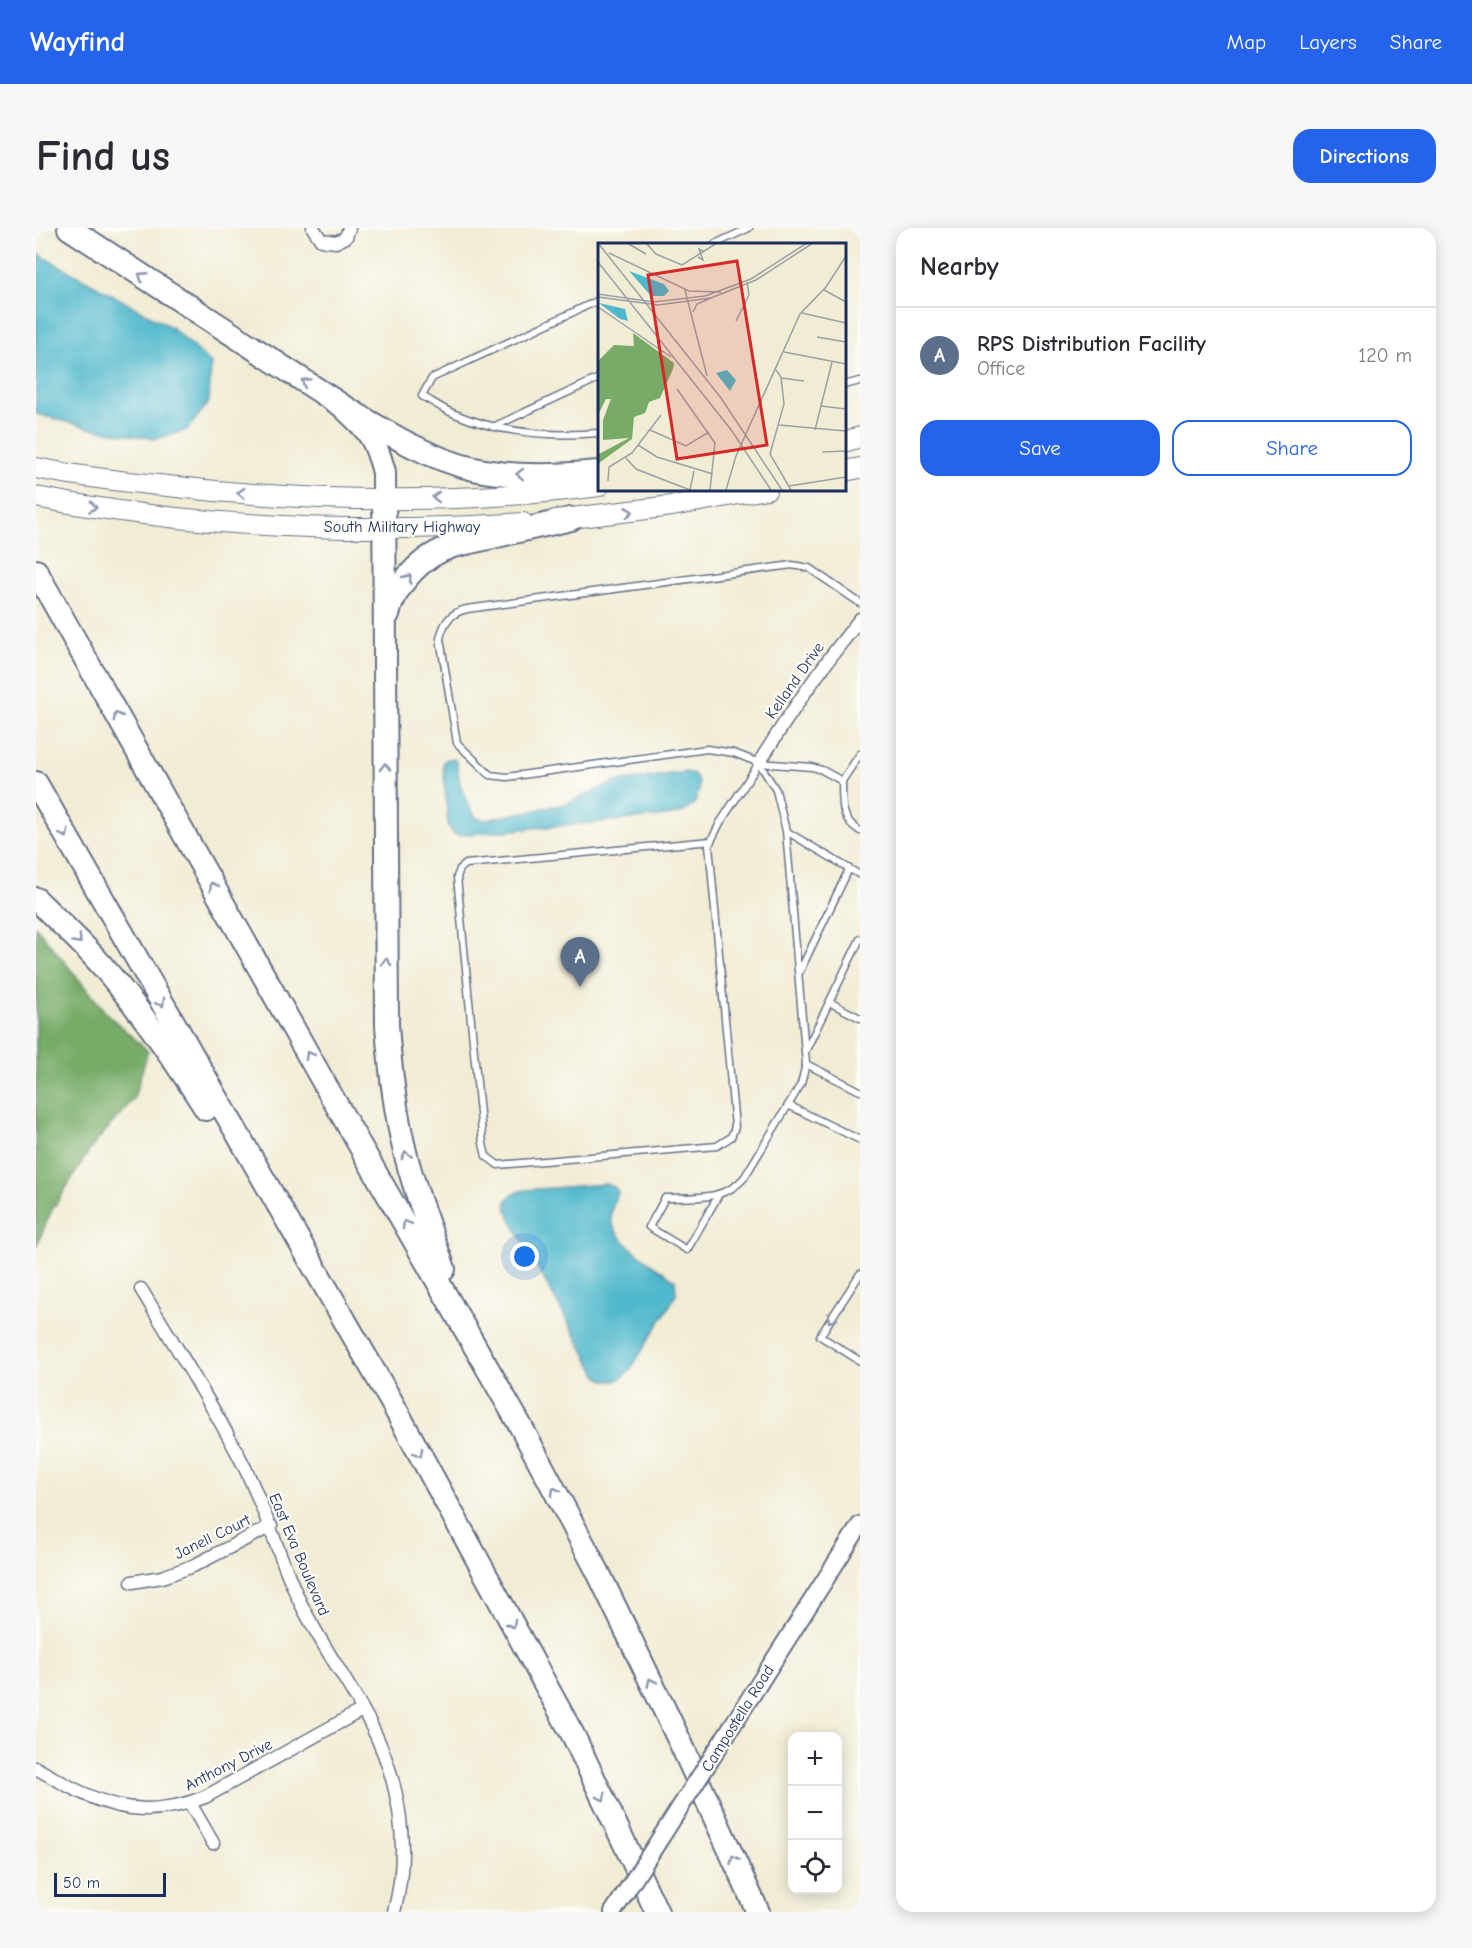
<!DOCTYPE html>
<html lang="en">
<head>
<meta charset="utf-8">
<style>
  :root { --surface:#fff; --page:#f7f7f7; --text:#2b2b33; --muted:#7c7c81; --line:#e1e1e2; --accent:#2563eb }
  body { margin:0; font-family:"Comic Neue",sans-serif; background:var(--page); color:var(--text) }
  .controls { position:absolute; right:18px; bottom:18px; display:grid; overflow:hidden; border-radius:12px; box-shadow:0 3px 15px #0003 }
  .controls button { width:54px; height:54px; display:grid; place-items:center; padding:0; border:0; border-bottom:2px solid var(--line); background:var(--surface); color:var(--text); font:30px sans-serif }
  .scale { position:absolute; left:18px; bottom:15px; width:112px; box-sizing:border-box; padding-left:6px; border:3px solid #1b2f5e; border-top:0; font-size:16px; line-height:21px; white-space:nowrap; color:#1b2f5e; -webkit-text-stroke:4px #fdfcf7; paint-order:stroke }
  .you { position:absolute; left:489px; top:1029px; width:21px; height:21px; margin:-15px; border:4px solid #fff; border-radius:50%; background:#1a73e8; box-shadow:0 0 0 9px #1a73e833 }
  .badge { display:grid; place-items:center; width:39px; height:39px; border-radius:50%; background:var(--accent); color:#fff; font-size:20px; font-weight:700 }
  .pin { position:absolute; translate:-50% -50px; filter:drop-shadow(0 2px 3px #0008) }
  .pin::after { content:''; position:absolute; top:32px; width:21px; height:18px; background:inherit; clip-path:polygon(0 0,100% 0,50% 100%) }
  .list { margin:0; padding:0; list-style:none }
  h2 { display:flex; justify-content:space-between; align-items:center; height:78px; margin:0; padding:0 24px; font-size:26px }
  h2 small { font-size:20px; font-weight:400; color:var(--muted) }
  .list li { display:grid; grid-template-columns:39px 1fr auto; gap:18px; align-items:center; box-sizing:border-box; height:96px; padding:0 24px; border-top:2px solid var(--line) }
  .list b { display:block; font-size:22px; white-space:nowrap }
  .list p { margin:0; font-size:20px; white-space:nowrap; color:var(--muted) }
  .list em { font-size:20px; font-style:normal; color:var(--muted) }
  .actions { display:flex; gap:12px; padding:18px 24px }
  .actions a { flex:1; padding:14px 0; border:2px solid var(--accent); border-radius:18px; text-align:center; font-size:21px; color:var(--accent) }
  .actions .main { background:var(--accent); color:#fff }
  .icon { flex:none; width:33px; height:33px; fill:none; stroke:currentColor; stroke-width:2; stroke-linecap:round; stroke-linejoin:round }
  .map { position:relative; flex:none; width:824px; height:1684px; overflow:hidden; border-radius:18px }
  header { display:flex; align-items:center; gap:36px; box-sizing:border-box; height:84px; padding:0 30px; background:var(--accent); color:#fff }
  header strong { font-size:28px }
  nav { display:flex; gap:33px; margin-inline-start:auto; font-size:21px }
  .intro { display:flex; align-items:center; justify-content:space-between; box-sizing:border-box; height:144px; padding:0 36px }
  h1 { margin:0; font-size:42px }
  .button { padding:15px 27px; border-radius:18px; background:var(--accent); color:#fff; font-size:21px; font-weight:700 }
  main { display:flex; gap:36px; padding:0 36px }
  aside { flex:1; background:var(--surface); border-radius:18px; box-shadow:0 3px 15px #0003 }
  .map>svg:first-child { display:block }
  .forest { fill:#77ab67; stroke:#496d62; stroke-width:1.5 }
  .water { fill:#4fb8cc; stroke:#357495; stroke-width:1.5 }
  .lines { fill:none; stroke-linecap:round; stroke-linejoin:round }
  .lane-casing { stroke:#667187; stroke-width:9 }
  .street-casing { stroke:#667187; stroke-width:15 }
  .secondary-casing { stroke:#667187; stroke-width:20 }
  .primary-casing { stroke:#667187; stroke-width:22 }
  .highway-casing { stroke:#667187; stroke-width:26 }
  .lane { stroke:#fff; stroke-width:6 }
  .street { stroke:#fff; stroke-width:12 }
  .secondary { stroke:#fff; stroke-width:16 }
  .primary { stroke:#fff; stroke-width:20 }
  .highway { stroke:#fff; stroke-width:22 }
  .secondary-bridge-casing { stroke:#667187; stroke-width:20; stroke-linecap:butt }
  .secondary-bridge { stroke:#fff; stroke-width:16 }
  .oneway { stroke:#8d97ae }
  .labels { text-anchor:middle; stroke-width:4.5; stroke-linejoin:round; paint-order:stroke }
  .street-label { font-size:16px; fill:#1b2f5e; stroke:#fdfcf7 }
  .inset-road { fill:none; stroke:#9ba0a5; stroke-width:1.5 }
  .view { fill:#d62828; fill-opacity:0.15; stroke:#d62828; stroke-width:3 }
  .inset-edge { fill:none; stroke:#1b2f5e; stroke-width:3 }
</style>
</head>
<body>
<header>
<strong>Wayfind</strong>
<nav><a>Map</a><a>Layers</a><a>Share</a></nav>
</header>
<div class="intro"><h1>Find us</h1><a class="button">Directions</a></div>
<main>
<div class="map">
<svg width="824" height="1684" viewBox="0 0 824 1684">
  <rect width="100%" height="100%" fill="#fdfcf7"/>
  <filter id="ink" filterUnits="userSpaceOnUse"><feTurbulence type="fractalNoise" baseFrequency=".0167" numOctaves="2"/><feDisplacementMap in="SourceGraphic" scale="12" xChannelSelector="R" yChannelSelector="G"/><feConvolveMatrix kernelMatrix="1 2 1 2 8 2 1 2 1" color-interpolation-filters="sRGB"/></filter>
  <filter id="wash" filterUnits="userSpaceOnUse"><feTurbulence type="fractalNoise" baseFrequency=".008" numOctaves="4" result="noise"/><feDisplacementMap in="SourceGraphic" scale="24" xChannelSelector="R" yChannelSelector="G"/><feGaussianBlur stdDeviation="1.35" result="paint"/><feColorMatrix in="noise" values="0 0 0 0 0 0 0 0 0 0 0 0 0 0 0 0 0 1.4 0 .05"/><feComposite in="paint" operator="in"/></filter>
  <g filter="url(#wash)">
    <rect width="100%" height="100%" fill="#f1ecd4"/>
    <!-- forest -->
    <path class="forest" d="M0,699L71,786L112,823L98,870L55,920L16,982L0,1019Z"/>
    <!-- water -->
    <path class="water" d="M0,25L135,99L175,135L173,174L151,202L120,211L58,201L0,186Z
      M411,531H419C423,539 422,546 424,555C427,568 433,579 440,590L449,592L529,576L580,554L649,544L658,546C667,558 663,575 649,583C644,586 636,587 631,588L423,607L418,606L412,598L407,534Z
      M570,956L578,959L582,964C580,972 575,979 575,987C573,1011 621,1039 639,1052L640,1066L634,1077L593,1144C582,1155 575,1156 562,1148L479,999L471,982L470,973L477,966L488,962Z"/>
  </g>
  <g filter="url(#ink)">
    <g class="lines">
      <defs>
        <path id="lane" d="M679,16L713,0
          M563,72L396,150L386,168C397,174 408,182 419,186C464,205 515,209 563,205
          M808,157L824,153
          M457,199L563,150
          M824,375L773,340L756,337L431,381C414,385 408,394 404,410L421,515L454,547L471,549L671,521L698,525L723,535L776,539L786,542L806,553L824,526
          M806,553C807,576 803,590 824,603
          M750,603L824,647
          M675,613L430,636L424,641L421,649L447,916L450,928L462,937L681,918L695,909L699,899L673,617L684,595L723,535L740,562L750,603L769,824L770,836L765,856L708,950C688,973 658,969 629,970L613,999L651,1022L682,968
          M763,745L813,641
          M793,774L824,790
          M769,824L824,711
          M770,836L824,863
          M752,877L824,912
          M824,1046L784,1108L824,1133"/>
        <path id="street" d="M277,0L285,12L300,14L310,9L313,0
          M723,535C754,484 787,437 824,391
          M105,1061C139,1118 176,1175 206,1234C229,1279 242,1327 263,1372C284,1415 312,1453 334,1495C364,1553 375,1620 358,1684
          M96,1354L126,1349L157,1338L235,1298
          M0,1540C59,1574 100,1596 169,1569L326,1482
          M154,1575L177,1615"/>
        <path id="secondary" d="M682,1520L824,1297
          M577,1684L586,1670"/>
        <path id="primary" d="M808,214L824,209
          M0,240C40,248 81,253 122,257C267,274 418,277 563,258
          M808,243L824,240
          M0,269C160,300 325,306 487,295
          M519,292L636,278L731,261"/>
        <path id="highway" d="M33,0L305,177C345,201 392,231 438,241C478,250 522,248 563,244
          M305,177C333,203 338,207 348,244L351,797C354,841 359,885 370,928C380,967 395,1004 408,1041
          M0,343L288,855L484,1197L562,1344L646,1518L722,1684
          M352,386C360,355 387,327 417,318L535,291
          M0,555L355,1173L538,1509L621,1684
          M0,671C23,694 47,715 68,740C106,784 139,832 170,881"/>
      </defs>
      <!-- lane casing -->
      <use href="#lane" class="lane-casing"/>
      <!-- street casing -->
      <use href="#street" class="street-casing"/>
      <!-- secondary casing -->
      <use href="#secondary" class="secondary-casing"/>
      <!-- primary casing -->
      <use href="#primary" class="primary-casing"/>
      <!-- highway casing -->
      <use href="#highway" class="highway-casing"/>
      <!-- lane -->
      <use href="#lane" class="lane"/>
      <!-- street -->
      <use href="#street" class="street"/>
      <!-- secondary -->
      <use href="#secondary" class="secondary"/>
      <!-- primary -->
      <use href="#primary" class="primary"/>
      <!-- highway -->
      <use href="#highway" class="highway"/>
      <defs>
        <path id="secondary-bridge" d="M586,1670L682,1520"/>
      </defs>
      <!-- secondary-bridge casing -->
      <use href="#secondary-bridge" class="secondary-bridge-casing"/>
      <!-- secondary-bridge -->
      <use href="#secondary-bridge" class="secondary-bridge"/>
    </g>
    <!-- one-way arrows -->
    <defs><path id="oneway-chevron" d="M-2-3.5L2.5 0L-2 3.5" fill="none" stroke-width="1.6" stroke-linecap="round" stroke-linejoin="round" transform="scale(1.5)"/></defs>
    <g class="oneway">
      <use href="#oneway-chevron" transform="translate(106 48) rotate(-147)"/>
      <use href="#oneway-chevron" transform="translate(269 154) rotate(-147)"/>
      <use href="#oneway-chevron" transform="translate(484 246) rotate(-179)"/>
      <use href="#oneway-chevron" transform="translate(205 265) rotate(-176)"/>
      <use href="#oneway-chevron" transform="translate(400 269) rotate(179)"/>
      <use href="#oneway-chevron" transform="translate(57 279) rotate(9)"/>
      <use href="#oneway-chevron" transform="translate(593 284) rotate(-7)"/>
      <use href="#oneway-chevron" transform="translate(372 350) rotate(-51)"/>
      <use href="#oneway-chevron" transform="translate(81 488) rotate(-119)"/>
      <use href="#oneway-chevron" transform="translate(349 539) rotate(-90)"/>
      <use href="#oneway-chevron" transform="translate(29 606) rotate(61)"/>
      <use href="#oneway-chevron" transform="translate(177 658) rotate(-119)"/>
      <use href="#oneway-chevron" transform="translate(42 712) rotate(46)"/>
      <use href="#oneway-chevron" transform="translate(350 734) rotate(-90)"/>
      <use href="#oneway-chevron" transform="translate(125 775) rotate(60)"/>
      <use href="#oneway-chevron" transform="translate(273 827) rotate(-119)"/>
      <use href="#oneway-chevron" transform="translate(370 927) rotate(-104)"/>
      <use href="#oneway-chevron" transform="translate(370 996) rotate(-120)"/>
      <use href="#oneway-chevron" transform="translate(795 1091) rotate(123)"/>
      <use href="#oneway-chevron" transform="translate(383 1225) rotate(61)"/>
      <use href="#oneway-chevron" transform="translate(519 1263) rotate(-118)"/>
      <use href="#oneway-chevron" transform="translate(476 1396) rotate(61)"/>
      <use href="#oneway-chevron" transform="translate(615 1454) rotate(-116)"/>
      <use href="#oneway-chevron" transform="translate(566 1569) rotate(64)"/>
      <use href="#oneway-chevron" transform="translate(698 1631) rotate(-115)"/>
    </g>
  </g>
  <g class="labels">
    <!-- street labels -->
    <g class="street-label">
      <text x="366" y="304">South Military Highway</text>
      <text transform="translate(758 452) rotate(-55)" y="6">Kelland Drive</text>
      <text transform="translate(176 1308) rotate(-26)" y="6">Janell Court</text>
      <text transform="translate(264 1326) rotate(67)" y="6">East Eva Boulevard</text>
      <text transform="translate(701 1490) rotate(-58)" y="6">Campostella Road</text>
      <text transform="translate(192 1536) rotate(-27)" y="6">Anthony Drive</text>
    </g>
  </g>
  <!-- overview -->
  <g transform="translate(562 15)">
    <rect width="248" height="248" fill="#f1ecd4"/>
    <path d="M35,90L76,120L75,126L62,155L51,159L47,170L36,174L34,196L1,220V211L31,195L5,197V177L13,156H8L0,172V118L16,102L36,103Z" fill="#77ab67"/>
    <path d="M31,28L66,41L71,48L66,53H53ZM1,60L27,66L30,78L22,76ZM129,127L138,137L132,148L118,130Z" fill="#4fb8cc"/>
    <path class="inset-road" d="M0,0L123,155L184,247M29,0L48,11M48,0L58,11L84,22L119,0M11,10L91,48L123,49M100,14L105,17L101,6L106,9M0,19L134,188L173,247M87,47L109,133M226,47L248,59M0,51L55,59L107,53L153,36L209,0M0,54L60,62L113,55L158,37L215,0M0,64L73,114M95,69L99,61L113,55M204,70L248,80M138,78L151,52L149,39M219,94L248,99M186,109L248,121M178,127L183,134L186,161L172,211L193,247M183,135L206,138M79,146L117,200L112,247M223,163L248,166M181,182L248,188M52,187L88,203L111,189M217,187L234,119M40,202L59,214L115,231M224,209L248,208M28,215L38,226L92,247M10,238L11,224L34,210L63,172M191,243L248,234M92,247L96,228M128,247L138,213L202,71L228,44L248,13"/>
    <path class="view" d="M139,18L169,202L79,216L50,32Z"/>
    <rect width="248" height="248" class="inset-edge"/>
  </g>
</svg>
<div class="controls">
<button>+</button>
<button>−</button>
<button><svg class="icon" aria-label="locate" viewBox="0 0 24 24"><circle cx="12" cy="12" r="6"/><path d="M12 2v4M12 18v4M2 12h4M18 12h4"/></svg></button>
</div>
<div class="scale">50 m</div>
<div class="you"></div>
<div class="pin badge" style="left:544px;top:759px;background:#5c6f8a">A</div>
</div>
<aside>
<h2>Nearby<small></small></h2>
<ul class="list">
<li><span class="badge" style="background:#5c6f8a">A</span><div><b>RPS Distribution Facility</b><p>Office</p></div><em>120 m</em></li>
</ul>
<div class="actions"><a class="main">Save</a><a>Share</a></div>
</aside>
</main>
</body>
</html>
